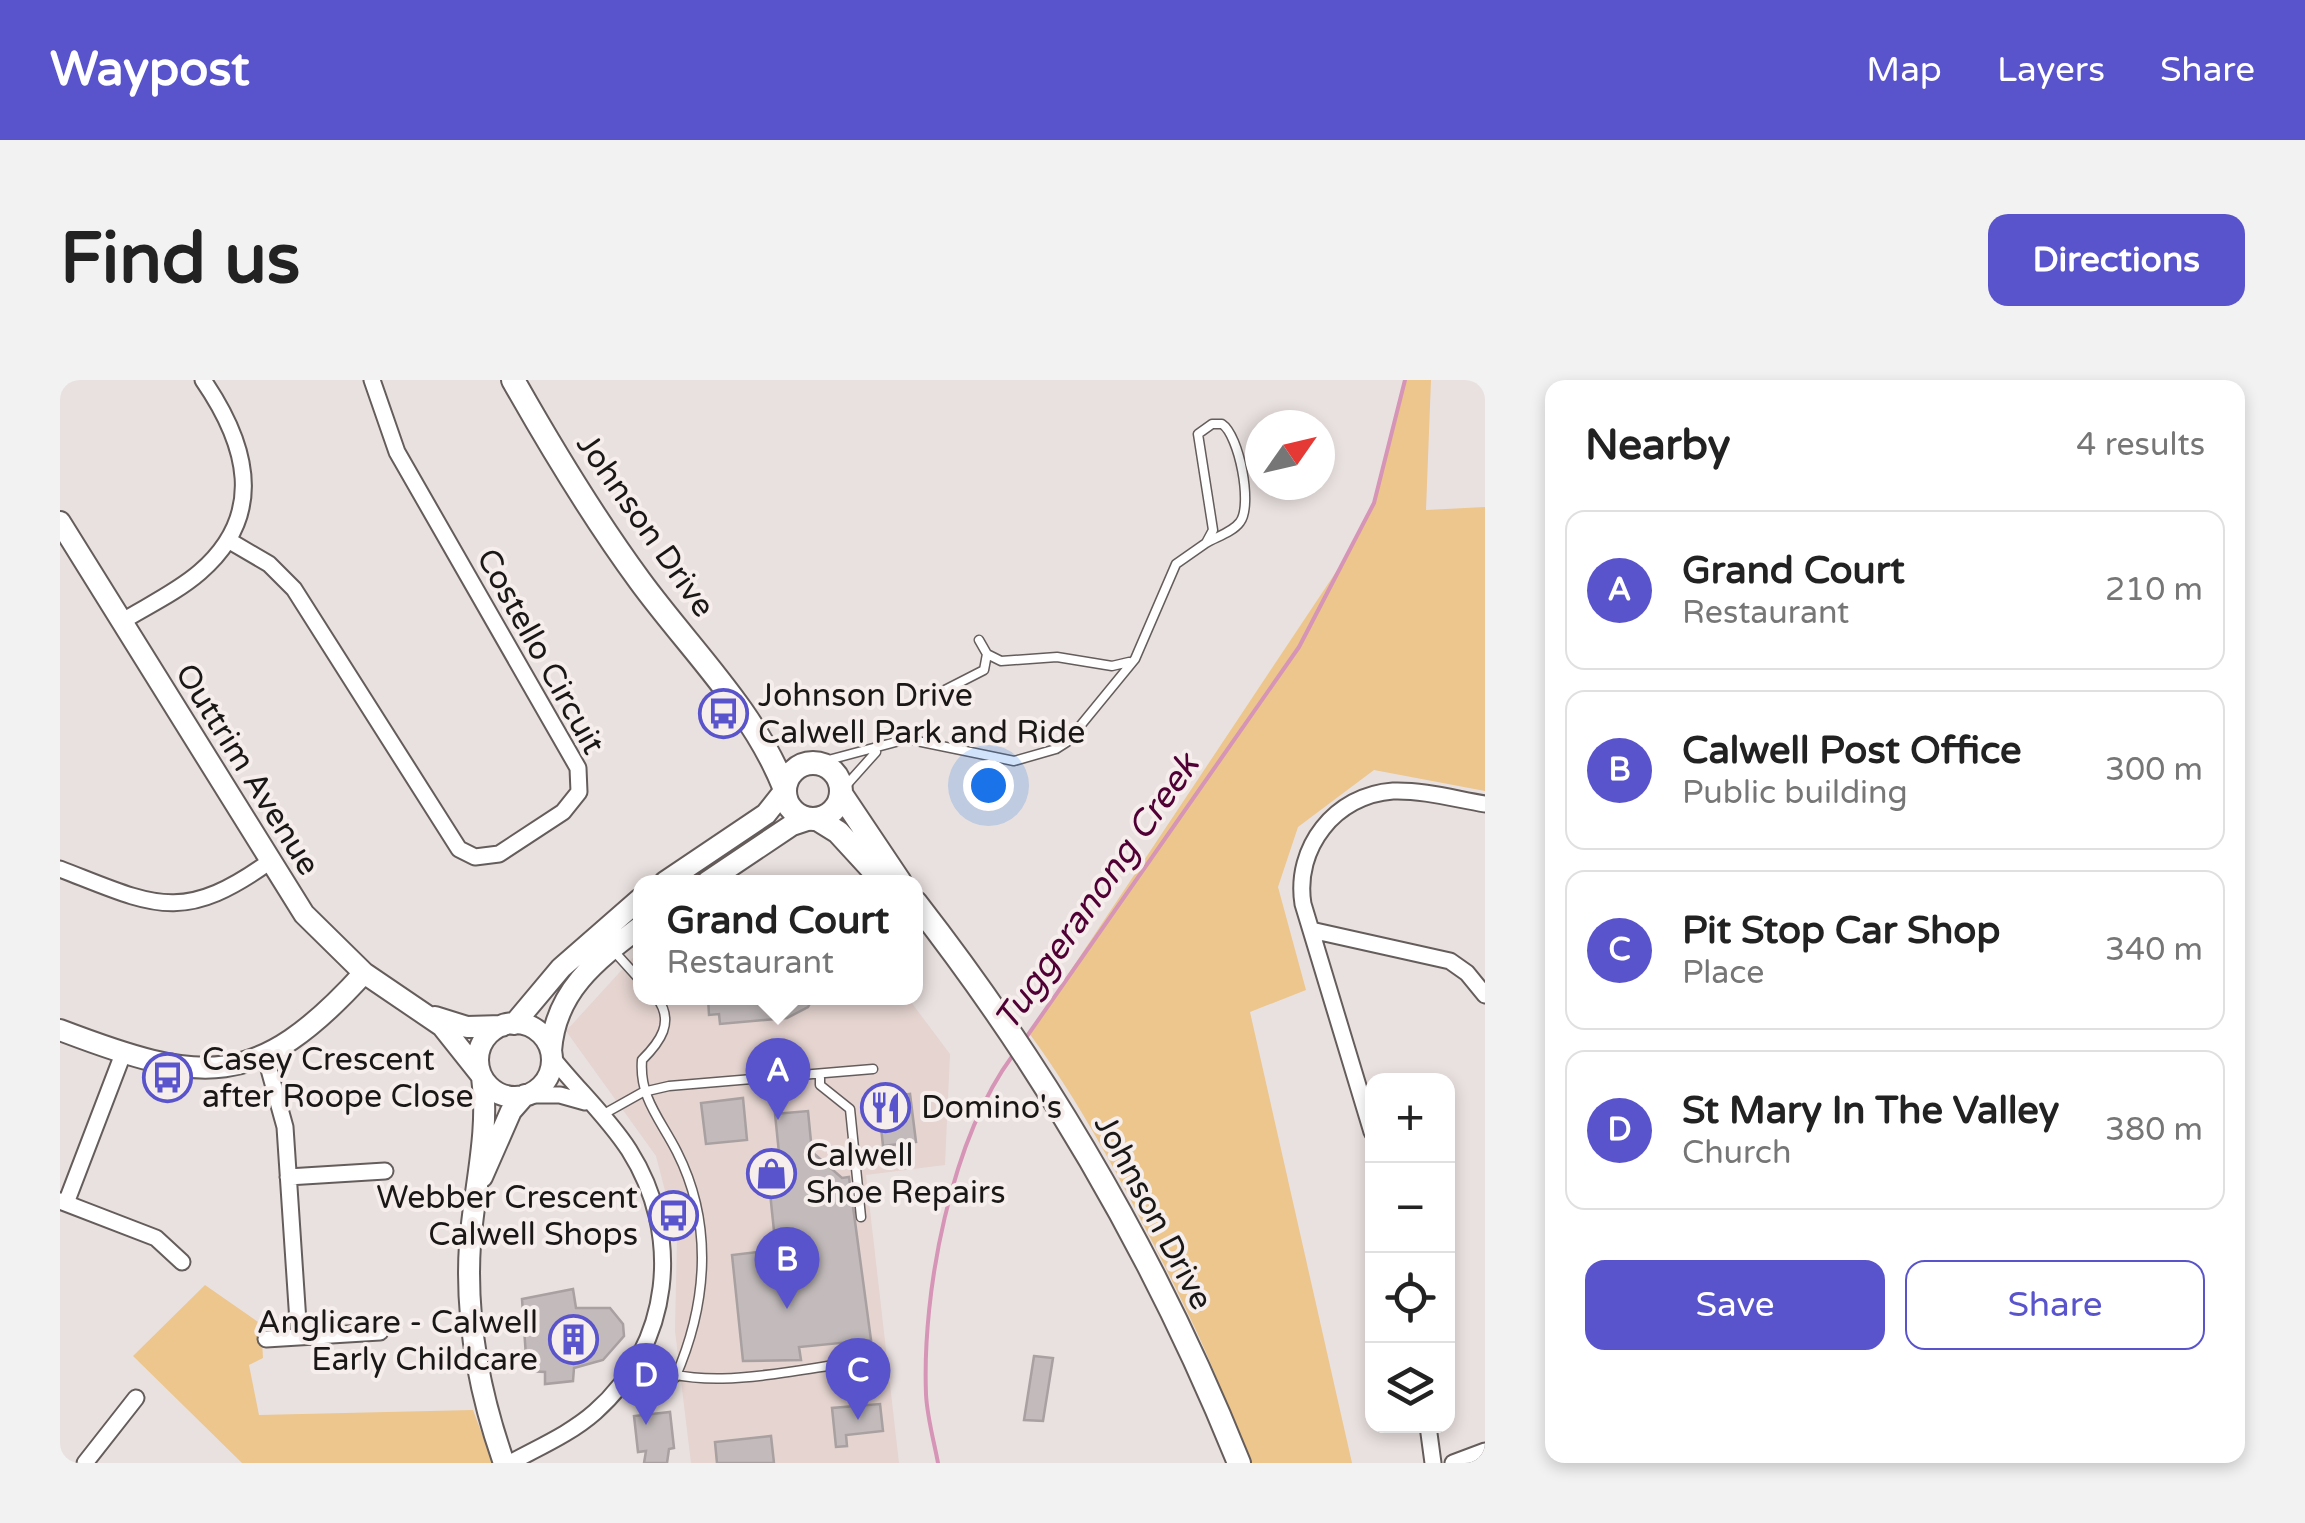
<!DOCTYPE html>
<html lang="en">
<head>
<meta charset="utf-8">
<style>
  :root { --surface:#fff; --page:#f2f2f2; --text:#222; --muted:#767676; --line:#e0e0e0; --accent:#5a54cc }
  body { margin:0; font-family:"Varela Round",sans-serif; background:var(--page); color:var(--text) }
  .controls { position:absolute; right:30px; bottom:30px; display:grid; overflow:hidden; border-radius:20px; box-shadow:0 5px 15px #0003 }
  .controls button { width:90px; height:90px; display:grid; place-items:center; padding:0; border:0; border-bottom:2px solid var(--line); background:var(--surface); color:var(--text); font:50px sans-serif }
  .compass { position:absolute; left:1185px; top:30px; width:90px; height:90px; border-radius:50%; background:var(--surface); box-shadow:0 5px 15px #0003; rotate:56deg }
  .you { position:absolute; left:928px; top:405px; width:35px; height:35px; margin:-25px; border:8px solid #fff; border-radius:50%; background:#1a73e8; box-shadow:0 0 0 15px #1a73e833 }
  .badge { display:grid; place-items:center; width:65px; height:65px; border-radius:50%; background:var(--accent); color:#fff; font-size:32px; font-weight:700 }
  .pin { position:absolute; translate:-50% -82px; filter:drop-shadow(0 2px 5px #0008) }
  .pin::after { content:''; position:absolute; top:52px; width:35px; height:30px; background:inherit; clip-path:polygon(0 0,100% 0,50% 100%) }
  .popup { position:absolute; left:573px; top:495px; width:290px; height:130px; box-sizing:border-box; display:grid; place-content:center; border-radius:20px; background:var(--surface); filter:drop-shadow(0 2px 8px #0005); font-size:32px; white-space:nowrap; color:var(--muted) }
  .popup b { font-size:38px; color:var(--text) }
  .popup::after { content:''; position:absolute; left:50%; top:100%; margin-left:-20px; border:20px solid transparent; border-top-color:var(--surface) }
  .list { margin:0; padding:0; list-style:none }
  h2 { display:flex; justify-content:space-between; align-items:center; height:130px; margin:0; padding:0 40px; font-size:42px }
  h2 small { font-size:32px; font-weight:400; color:var(--muted) }
  .list li { display:grid; grid-template-columns:65px 1fr auto; gap:30px; align-items:center; box-sizing:border-box; height:160px; margin:0 20px 20px; padding:0 20px; border:2px solid var(--line); border-radius:20px }
  .list b { display:block; font-size:38px; white-space:nowrap }
  .list p { margin:0; font-size:32px; white-space:nowrap; color:var(--muted) }
  .list em { font-size:32px; font-style:normal; color:var(--muted) }
  .actions { display:flex; gap:20px; padding:30px 40px }
  .actions a { flex:1; padding:22px 0; border:2px solid var(--accent); border-radius:20px; text-align:center; font-size:35px; color:var(--accent) }
  .actions .main { background:var(--accent); color:#fff }
  .icon { flex:none; width:55px; height:55px; fill:none; stroke:currentColor; stroke-width:2; stroke-linecap:round; stroke-linejoin:round }
  .map { position:relative; flex:none; width:1425px; height:1083px; overflow:hidden; border-radius:20px }
  header { display:flex; align-items:center; gap:60px; box-sizing:border-box; height:140px; padding:0 50px; background:var(--accent); color:#fff }
  header strong { font-size:48px }
  nav { display:flex; gap:55px; margin-inline-start:auto; font-size:35px }
  .intro { display:flex; align-items:center; justify-content:space-between; box-sizing:border-box; height:240px; padding:0 60px }
  h1 { margin:0; font-size:70px }
  .button { padding:25px 45px; border-radius:20px; background:var(--accent); color:#fff; font-size:35px; font-weight:700 }
  main { display:flex; gap:60px; padding:0 60px }
  aside { flex:1; background:var(--surface); border-radius:20px; box-shadow:0 5px 15px #0003 }
  .map>svg:first-child { display:block }
  .built { fill:#e5d4d0 }
  .green { fill:#ecc68d }
  .lines { fill:none; stroke-linecap:round; stroke-linejoin:round }
  .stream { stroke:#d694b6; stroke-width:4 }
  .building { fill:#c2babb; stroke:#a8a0a1; stroke-width:2.5 }
  .lane-casing { stroke:#655d5c; stroke-width:11 }
  .street-casing { stroke:#655d5c; stroke-width:19 }
  .secondary-casing { stroke:#655d5c; stroke-width:24 }
  .primary-casing { stroke:#655d5c; stroke-width:26 }
  .lane { stroke:#fff; stroke-width:8 }
  .street { stroke:#fff; stroke-width:15 }
  .secondary { stroke:#fff; stroke-width:20 }
  .primary { stroke:#fff; stroke-width:22 }
  .labels { text-anchor:middle; stroke-width:8; stroke-linejoin:round; paint-order:stroke }
  .street-label { font-size:32px; fill:#1a1717; stroke:#f6eeec }
  .poi-label { font-size:32px; fill:#1a1717; stroke:#f6eeec; text-anchor:start }
  .water-label { font-size:35px; font-style:italic; fill:#500035; stroke:#f6eeec }
</style>
</head>
<body>
<header>
<strong>Waypost</strong>
<nav><a>Map</a><a>Layers</a><a>Share</a></nav>
</header>
<div class="intro"><h1>Find us</h1><a class="button">Directions</a></div>
<main>
<div class="map">
<svg width="1425" height="1083" viewBox="0 0 1425 1083">
  <rect width="100%" height="100%" fill="#e9e1df"/>
  <!-- built -->
  <path class="built" d="M580,570V618H848L890,674L885,785L806,795L839,1083H631L615,951L617,857L596,776L506,651Z"/>
  <!-- green -->
  <path class="green" d="M1345,0H1371L1366,130L1425,127V411L1314,390L1238,447L1218,507L1246,610L1190,632L1292,1083H1185C1166,1008 1132,940 1097,871C1059,796 1019,721 969,653L1284,180L1314,123Z
    M145,905L201,944L203,978L189,985L199,1035L413,1030L433,1083H182L73,976Z"/>
  <g class="lines">
    <!-- stream -->
    <path class="stream" d="M965,659L1239,267L1314,123L1345,0
      M878,1083C874,1061 867,1037 866,1014C862,911 891,759 953,675"/>
  </g>
  <!-- building -->
  <path class="building" d="M648,618H753L748,627L727,638L660,644L659,634L649,635Z
    M850,714L856,762L823,766L818,718Z
    M683,718L687,760L646,764L641,723Z
    M748,731L752,772L782,798L789,797L811,960L739,967L741,980L683,981L672,875L716,870L707,784L720,783L715,734Z
    M513,909L516,928H550L563,944L564,956L543,980L514,988L513,1001L485,1004V992L467,991L462,919Z
    M974,976L993,978L983,1041L964,1040Z
    M820,1024L823,1051L786,1055L787,1066L776,1067L772,1028Z
    M610,1032L614,1068L609,1069L607,1083H584L586,1071L578,1072L574,1036Z
    M711,1056L714,1083H657L655,1062Z"/>
  <g class="lines">
    <defs>
      <path id="lane" d="M927,274L941,281L997,277L1052,286L1069,282
        M881,312L924,290L927,274L919,260
        M757,383L847,359L954,381L996,369L1007,362L1075,279L1116,184L1146,163L1153,150L1138,54L1152,44H1162C1179,55 1193,125 1180,142C1173,152 1156,157 1146,163
        M782,410L816,372
        M552,569L580,600
        M597,618C615,642 600,662 582,680C579,718 601,740 617,772C654,845 647,925 615,998
        M760,695V705L790,729L801,837
        M542,735L583,712L609,706L813,689
        M577,981C638,1016 734,989 802,981"/>
      <path id="street" d="M168,160L209,184L234,209L399,469L415,477L439,474L503,432L519,412L518,388L337,72L312,0
        M61,242C87,226 117,212 140,192C207,134 187,64 143,0
        M0,489C93,525 121,545 209,482
        M1251,550L1390,581L1407,593L1425,615
        M205,675L225,747L239,957
        M468,715H500L525,722
        M1312,752L1243,524C1234,468 1275,415 1333,411C1363,410 1395,419 1425,424
        M228,797L325,791
        M0,821L96,858L122,882
        M6,823L63,674
        M206,959L320,952
        M1368,1046L1373,1083
        M25,1083L76,1018
        M450,1083C479,1067 510,1054 535,1032C612,964 623,855 569,770C547,736 516,708 491,676
        M1393,1083L1425,1071"/>
      <path id="secondary" d="M0,142L244,534L304,593L382,646L421,695
        M605,502L706,434L725,410
        M647,502L732,445L750,439
        M375,637L407,647L442,646
        M418 680a37 37 0 1 1 74 0a37 37 0 1 1-74 0Z
        M454,644L501,588L580,519
        M0,650C142,704 196,712 304,593
        M491,671C495,612 535,581 580,547
        M422,697C430,751 414,809 410,864C405,940 419,1012 444,1083
        M422,797L451,731L465,715"/>
      <path id="primary" d="M453,0C492,69 533,137 580,201C629,268 693,329 724,407
        M725 411a28 28 0 1 1 56 0a28 28 0 1 1-56 0Z
        M781,414L840,502
        M757,439L778,452L823,501
        M856,523C989,694 1098,882 1179,1083"/>
    </defs>
    <!-- lane casing -->
    <use href="#lane" class="lane-casing"/>
    <!-- street casing -->
    <use href="#street" class="street-casing"/>
    <!-- secondary casing -->
    <use href="#secondary" class="secondary-casing"/>
    <!-- primary casing -->
    <use href="#primary" class="primary-casing"/>
    <!-- lane -->
    <use href="#lane" class="lane"/>
    <!-- street -->
    <use href="#street" class="street"/>
    <!-- secondary -->
    <use href="#secondary" class="secondary"/>
    <!-- primary -->
    <use href="#primary" class="primary"/>
  </g>
  <!-- icons -->
  <defs>
    <symbol id="bus-ring" viewBox="-11 -11 22 22"><circle r="9.5" fill="#f6eeec" stroke="#5a54cc" stroke-width="1.5"/><path d="M-5-6H5V4H4V6H2V4H-2V6H-4V4H-5ZM-3.5-4V0h7V-4ZM-3.5 1.2v1.5H-2V1.2ZM2 1.2v1.5H3.5V1.2Z" fill="#5a54cc"/></symbol>
    <symbol id="restaurant-ring" viewBox="-11 -11 22 22"><circle r="9.5" fill="#f6eeec" stroke="#5a54cc" stroke-width="1.5"/><path d="M-5-6h1v4h1v-4h1v4h1v-4h1v5L-1.5 .5V6h-2V.5L-5-1ZM5-6V6H3V1.5H1.5Q1.5-4 5-6Z" fill="#5a54cc"/></symbol>
    <symbol id="shop-ring" viewBox="-11 -11 22 22"><circle r="9.5" fill="#f6eeec" stroke="#5a54cc" stroke-width="1.5"/><path d="M-5-2.5h2.3a2.7 3.5 0 0 1 5.4 0H5L5.5 6h-11ZM-1.5-2.5h3a1.5 2.3 0 0 0-3 0Z" fill="#5a54cc"/></symbol>
    <symbol id="building-ring" viewBox="-11 -11 22 22"><circle r="9.5" fill="#f6eeec" stroke="#5a54cc" stroke-width="1.5"/><path d="M-4-6H4V6H1V3H-1V6H-4ZM-2.5-4.3h1.7v1.8h-1.7ZM.8-4.3h1.7v1.8H.8ZM-2.5-1h1.7V.8h-1.7ZM.8-1h1.7V.8H.8Z" fill="#5a54cc"/></symbol>
  </defs>
  <g fill-rule="evenodd">
    <use href="#bus-ring" x="636" y="306" width="55" height="55"/>
    <use href="#bus-ring" x="80" y="670" width="55" height="55"/>
    <use href="#restaurant-ring" x="798" y="700" width="55" height="55"/>
    <use href="#shop-ring" x="684" y="766" width="55" height="55"/>
    <use href="#bus-ring" x="586" y="808" width="55" height="55"/>
    <use href="#building-ring" x="486" y="932" width="55" height="55"/>
  </g>
  <g class="labels">
    <!-- street labels -->
    <g class="street-label">
      <text transform="translate(586 145) rotate(55)" y="11">Johnson Drive</text>
      <text transform="translate(481 271) rotate(61)" y="11">Costello Circuit</text>
      <text transform="translate(188 389) rotate(58)" y="11">Outtrim Avenue</text>
      <text transform="translate(1094 832) rotate(62)" y="11">Johnson Drive</text>
    </g>
    <!-- poi labels -->
    <g class="poi-label">
      <text x="698" y="326">Johnson Drive<tspan x="698" dy="37">Calwell Park and Ride</tspan></text>
      <text x="142" y="690">Casey Crescent<tspan x="142" dy="37">after Roope Close</tspan></text>
      <text x="861" y="738">Domino's</text>
      <text x="746" y="786">Calwell<tspan x="746" dy="37">Shoe Repairs</tspan></text>
      <text x="578" y="828" text-anchor="end">Webber Crescent<tspan x="578" dy="37">Calwell Shops</tspan></text>
      <text x="478" y="953" text-anchor="end">Anglicare - Calwell<tspan x="478" dy="37">Early Childcare</tspan></text>
    </g>
    <!-- water labels -->
    <g class="water-label">
      <text transform="translate(1036 512) rotate(-55)" y="12">Tuggeranong Creek</text>
    </g>
  </g>
</svg>
<div class="controls">
<button>+</button>
<button>−</button>
<button><svg class="icon" aria-label="locate" viewBox="0 0 24 24"><circle cx="12" cy="12" r="6"/><path d="M12 2v4M12 18v4M2 12h4M18 12h4"/></svg></button>
<button><svg class="icon" aria-label="layers" viewBox="0 0 24 24"><path d="M12 4l9 5-9 5-9-5zM3 14l9 5 9-5"/></svg></button>
</div>
<svg class="compass" viewBox="-18 -18 36 36"><path d="M0-13l5 13h-10z" fill="#e53935"/><path d="M0 13l5-13h-10z" fill="#767676"/></svg>
<div class="you"></div>
<div class="pin badge" style="left:718px;top:740px">A</div>
<div class="popup"><b>Grand Court</b>Restaurant</div>
<div class="pin badge" style="left:727px;top:929px">B</div>
<div class="pin badge" style="left:798px;top:1040px">C</div>
<div class="pin badge" style="left:586px;top:1045px">D</div>
</div>
<aside>
<h2>Nearby<small>4 results</small></h2>
<ul class="list">
<li><span class="badge">A</span><div><b>Grand Court</b><p>Restaurant</p></div><em>210 m</em></li>
<li><span class="badge">B</span><div><b>Calwell Post Office</b><p>Public building</p></div><em>300 m</em></li>
<li><span class="badge">C</span><div><b>Pit Stop Car Shop</b><p>Place</p></div><em>340 m</em></li>
<li><span class="badge">D</span><div><b>St Mary In The Valley</b><p>Church</p></div><em>380 m</em></li>
</ul>
<div class="actions"><a class="main">Save</a><a>Share</a></div>
</aside>
</main>
</body>
</html>
